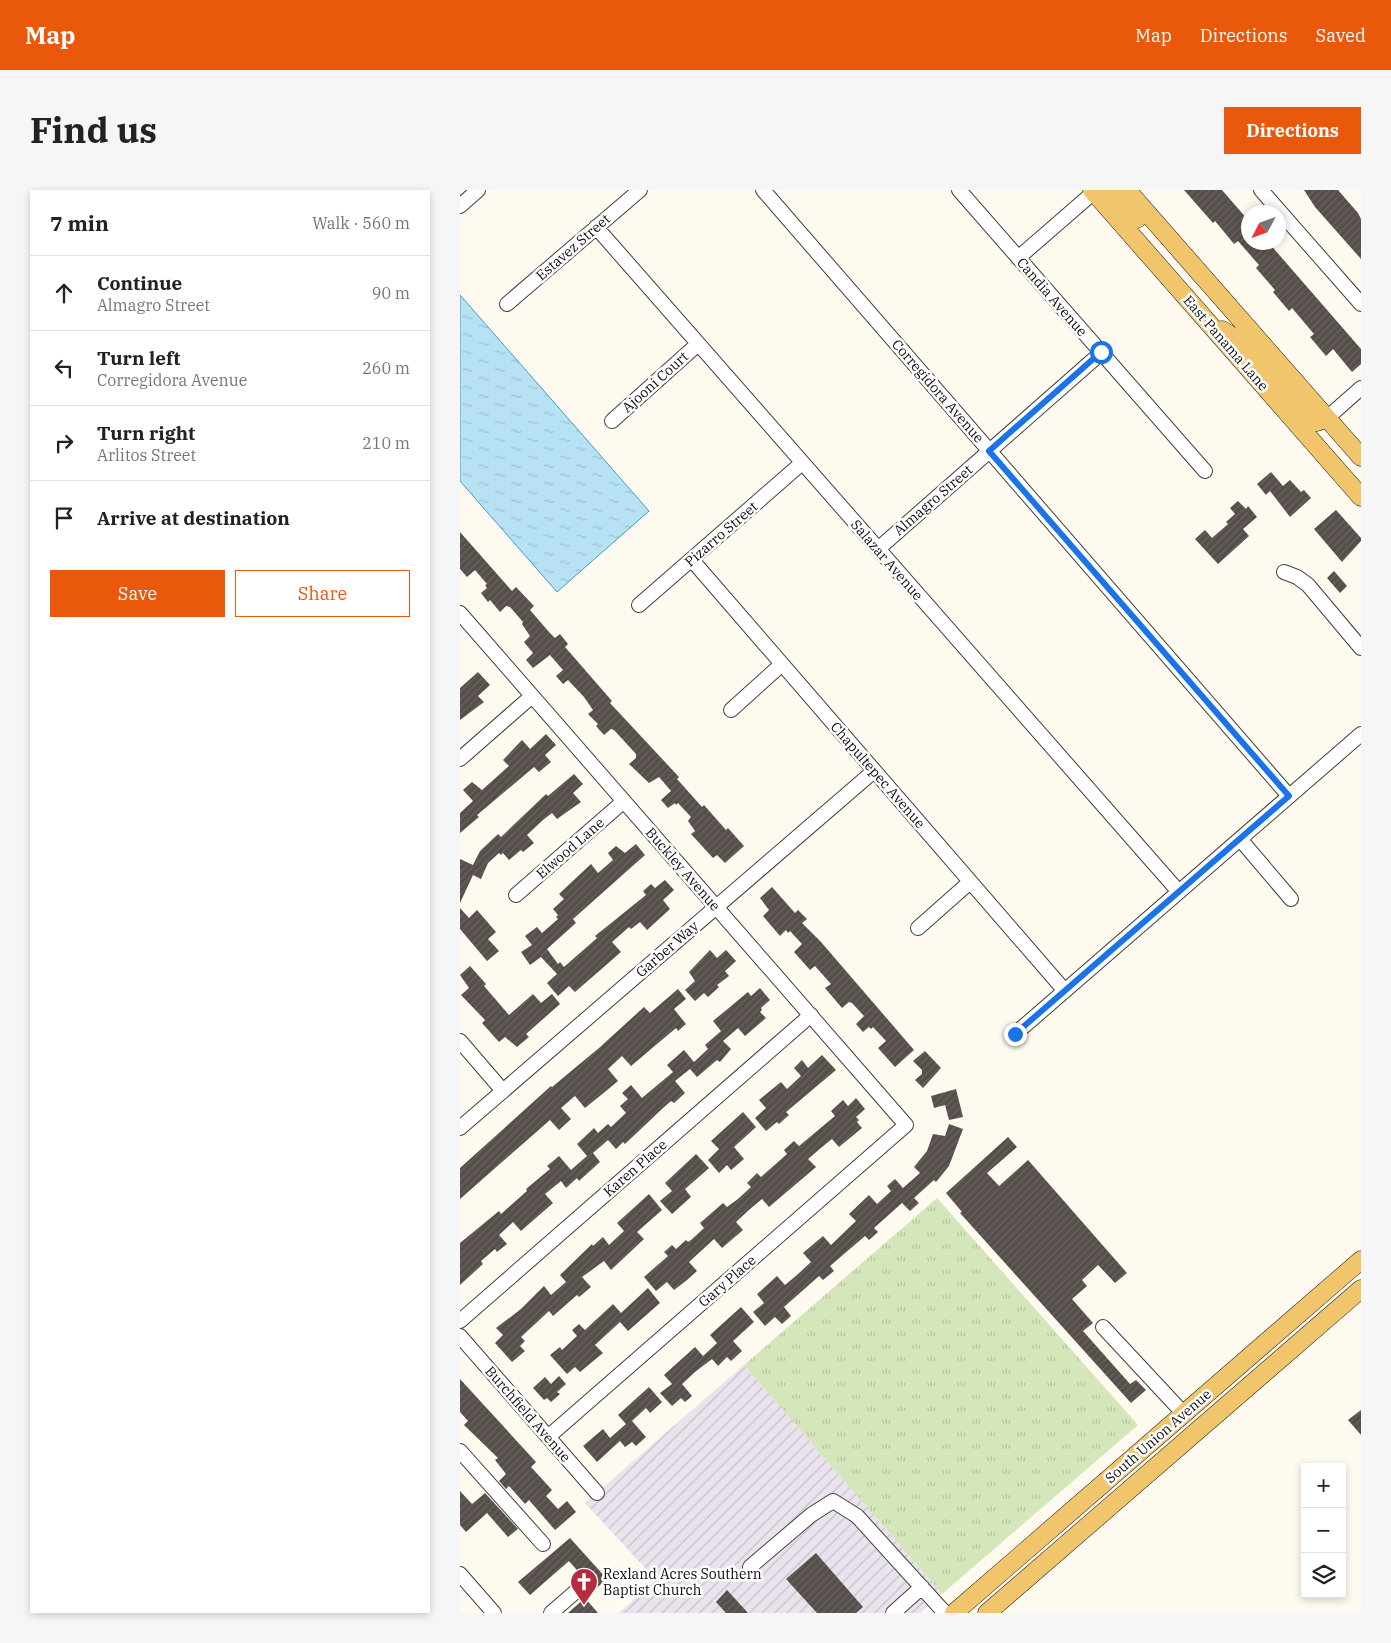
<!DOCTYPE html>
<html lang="en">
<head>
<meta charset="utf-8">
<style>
  :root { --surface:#fff; --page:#f6f6f6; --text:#222; --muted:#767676; --line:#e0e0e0; --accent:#ea580c }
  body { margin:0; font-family:"IBM Plex Serif",serif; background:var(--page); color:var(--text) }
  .controls { position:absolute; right:15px; bottom:15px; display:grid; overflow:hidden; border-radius:0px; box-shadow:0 2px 8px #0003 }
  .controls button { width:45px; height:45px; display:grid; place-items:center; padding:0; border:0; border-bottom:1px solid var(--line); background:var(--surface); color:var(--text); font:25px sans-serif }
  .compass { position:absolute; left:781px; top:15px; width:45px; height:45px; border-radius:50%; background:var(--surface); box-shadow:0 2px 8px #0003; rotate:229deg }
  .stop { position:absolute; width:15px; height:15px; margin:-11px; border:4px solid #1a73e8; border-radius:50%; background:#fff }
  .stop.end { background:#1a73e8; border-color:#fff; box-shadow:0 1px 5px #0008 }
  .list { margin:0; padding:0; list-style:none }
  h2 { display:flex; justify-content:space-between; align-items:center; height:65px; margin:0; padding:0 20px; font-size:21px }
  h2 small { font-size:16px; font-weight:400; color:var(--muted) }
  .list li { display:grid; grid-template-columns:32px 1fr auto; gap:15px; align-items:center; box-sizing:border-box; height:75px; padding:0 20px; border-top:1px solid var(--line) }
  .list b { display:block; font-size:19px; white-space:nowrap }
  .list p { margin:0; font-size:16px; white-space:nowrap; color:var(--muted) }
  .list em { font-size:16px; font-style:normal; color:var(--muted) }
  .actions { display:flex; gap:10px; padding:15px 20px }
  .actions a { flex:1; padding:11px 0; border:1px solid var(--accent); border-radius:0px; text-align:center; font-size:18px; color:var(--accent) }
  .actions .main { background:var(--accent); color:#fff }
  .icon { flex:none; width:28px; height:28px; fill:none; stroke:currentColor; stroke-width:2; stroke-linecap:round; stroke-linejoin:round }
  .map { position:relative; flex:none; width:901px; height:1423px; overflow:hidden; border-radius:0px }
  header { display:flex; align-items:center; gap:30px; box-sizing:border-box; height:70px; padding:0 25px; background:var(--accent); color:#fff }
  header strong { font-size:24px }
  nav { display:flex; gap:28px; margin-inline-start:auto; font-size:18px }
  .intro { display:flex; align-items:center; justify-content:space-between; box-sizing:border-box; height:120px; padding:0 30px }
  h1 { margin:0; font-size:35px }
  .button { padding:12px 22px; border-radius:0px; background:var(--accent); color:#fff; font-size:18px; font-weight:700 }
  main { display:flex; gap:30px; padding:0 30px }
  aside { flex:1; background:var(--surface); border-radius:0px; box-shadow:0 2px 8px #0003 }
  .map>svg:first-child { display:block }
  .industrial { fill:url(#industrial-furrows) }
  .grass { fill:url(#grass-tufts) }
  .water { fill:url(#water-ripples); stroke:#419dc6 }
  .building { fill:url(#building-hatch) }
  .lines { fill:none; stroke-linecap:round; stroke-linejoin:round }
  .minor-casing { stroke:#404040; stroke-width:16 }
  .major-casing { stroke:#1e1e1e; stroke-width:19 }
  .minor { stroke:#fff; stroke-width:14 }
  .major { stroke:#f1c56b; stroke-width:18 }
  .route { stroke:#1a73e8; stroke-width:6 }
  .labels { text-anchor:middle; stroke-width:5; stroke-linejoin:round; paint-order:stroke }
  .street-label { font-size:14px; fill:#0d0d0d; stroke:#fff }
  .poi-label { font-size:14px; fill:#0d0d0d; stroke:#fff; text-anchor:start }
</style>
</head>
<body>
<header>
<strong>Map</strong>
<nav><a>Map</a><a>Directions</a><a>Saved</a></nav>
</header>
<div class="intro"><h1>Find us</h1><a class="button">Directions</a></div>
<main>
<aside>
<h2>7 min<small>Walk · 560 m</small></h2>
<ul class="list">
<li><svg class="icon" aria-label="ahead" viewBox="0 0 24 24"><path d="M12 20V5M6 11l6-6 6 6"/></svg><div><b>Continue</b><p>Almagro Street</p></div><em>90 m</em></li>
<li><svg class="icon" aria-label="left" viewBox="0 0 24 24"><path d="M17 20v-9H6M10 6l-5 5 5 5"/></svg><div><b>Turn left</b><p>Corregidora Avenue</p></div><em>260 m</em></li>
<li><svg class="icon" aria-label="right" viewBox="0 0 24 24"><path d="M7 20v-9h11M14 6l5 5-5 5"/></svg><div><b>Turn right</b><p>Arlitos Street</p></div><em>210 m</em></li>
<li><svg class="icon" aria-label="arrive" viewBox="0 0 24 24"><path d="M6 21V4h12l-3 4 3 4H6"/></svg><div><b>Arrive at destination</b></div></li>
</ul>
<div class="actions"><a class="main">Save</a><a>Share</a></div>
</aside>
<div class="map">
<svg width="901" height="1423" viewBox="0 0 901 1423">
  <defs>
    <pattern id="industrial-furrows" width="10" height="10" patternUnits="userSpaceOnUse" patternTransform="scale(1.25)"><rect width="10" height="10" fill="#eae2ec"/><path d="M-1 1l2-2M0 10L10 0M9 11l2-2" fill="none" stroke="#c8c1c9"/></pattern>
    <pattern id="grass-tufts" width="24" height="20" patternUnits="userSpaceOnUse" patternTransform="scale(1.25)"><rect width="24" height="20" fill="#d5e7ba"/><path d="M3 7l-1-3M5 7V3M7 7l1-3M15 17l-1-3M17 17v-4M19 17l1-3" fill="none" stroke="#b6c59f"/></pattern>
    <pattern id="water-ripples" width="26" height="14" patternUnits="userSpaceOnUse" patternTransform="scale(1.25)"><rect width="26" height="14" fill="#b6e2f3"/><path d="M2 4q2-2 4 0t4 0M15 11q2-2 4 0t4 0" fill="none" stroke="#9bc1cf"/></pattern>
    <pattern id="building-hatch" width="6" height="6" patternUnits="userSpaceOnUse" patternTransform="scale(1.25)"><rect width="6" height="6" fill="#554e4a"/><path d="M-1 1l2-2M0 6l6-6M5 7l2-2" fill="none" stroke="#686360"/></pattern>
  </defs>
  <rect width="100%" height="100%" fill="#fefaef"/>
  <!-- industrial -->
  <path class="industrial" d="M284,1175L482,1404L460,1423H159L196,1390L125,1313Z"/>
  <!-- grass -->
  <path class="grass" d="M477,1008L678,1235L482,1404L284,1175Z"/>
  <!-- water -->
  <path class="water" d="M0,105L189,321L97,402L0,291Z"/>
  <!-- building -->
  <path class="building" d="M724,0H762L788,30V52H808L901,159V174L892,182L873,159L866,166L850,147L854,144L832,118L829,121L813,102L815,100L796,78L799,75L778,51L774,54L755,31L753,33Z
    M844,0H878L898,23L901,29V69L855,17Z
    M811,282L823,296L830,290L841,302L844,300L851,308L830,327L810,301L806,305L797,294Z
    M778,311L786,319L788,316L797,327L783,339L789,346L758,374L735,349L745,340L752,348L768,334L766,332L775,324L770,318Z
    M876,320L901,348V351L882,372L854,339Z
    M0,342L52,401L56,397L74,416L70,420L89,442L95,448L100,444L108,454L105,457L152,511L150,513L219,587L217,589L242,617L244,615L266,640L268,638L284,656L265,673L257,665L253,668L231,644L235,641L228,631L231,627L218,613L216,615L215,613L208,618L201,610L211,601L199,587L189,593L169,574L176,568V564L154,540L151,539L144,545L136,536L138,534L128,524L133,520L124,507L108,490L103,494L96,486L103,480L90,465L73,478L66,470L73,463L64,452L70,446L62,434L63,432L50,417L46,416L40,422L30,410L28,412L21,403L27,398L25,395L27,394L15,380L7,387L0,379Z
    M874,381L887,396L880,403L867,388Z
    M18,482L30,495L18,506L24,512L0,530V498Z
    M86,544L96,555L85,565L91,572L79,582L74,577L17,625L19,627L0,643V623L13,611L3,600L12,592L22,600L49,576L43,570L62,550L70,559Z
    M114,584L123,594L113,603L121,612L97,629L92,623L83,630L67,645L74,653L63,662L61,660L49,670L43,663L41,665L39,663L28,673L21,689L13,685L0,713V669L13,675L20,661L38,644L41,647L86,604L88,606Z
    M176,654L185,665L113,729L116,733L87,759L98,774L100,772L104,777L137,748L135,746L186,705L183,701L191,694L195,698L205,690L214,700L203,710L210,719L187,740L180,732L171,739L169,737L152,752L161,762L115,802L109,796L98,806L87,793L97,784L81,767L70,775L61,762L72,755L65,746L77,737L82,743L98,729L96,727L98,725L93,719L104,709L99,704L131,674L138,683L153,670L148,663L156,656L165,663Z
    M312,697L335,723L338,720L347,729L342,733L361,752L454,860L435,877L418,858L426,851L413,837L411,839L409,837L403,842L396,834L404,826L392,813L389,812L382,818L365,798L371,794L355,776L350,780L334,762L342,754L330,741L328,743L326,740L320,746L303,726L309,720L300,708Z
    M0,718L9,728L17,720L36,742L28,749L39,761L27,771L0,739Z
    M250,760L257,768L266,760L276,771L265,781L269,786L257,795L259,797L248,807L244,803L235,811L225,800L235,791L229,782Z
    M10,776L26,794L24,796L49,825L73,804L81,813L92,804L100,814L66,844L69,847L57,857L45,847L39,852L22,833L25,830L1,805L9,798L0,785Z
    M300,798L310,810L301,818L302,820L300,822L306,828L285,846L278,838L263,851L271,859L260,872L257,870L237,887L230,879L215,891L225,903L214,913L211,911L203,918L165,954L163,952L156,959L148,950L133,963L140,972L119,991L117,988L106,998L101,991L85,1004L93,1013L61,1041L53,1032L39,1045L47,1054L37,1062L35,1059L21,1071L23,1074L0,1095V1053L39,1021L41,1024L67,1001L66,999L90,979L87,976L99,966L111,980L127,966L117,954L134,938L138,943L148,934L151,937L166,923L160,916L168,909L162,903L171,895L182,908L213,882L207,875L224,860L234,872L248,859L245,855L261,841L253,831L288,802L291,806Z
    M218,799L226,809L214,819L226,834L218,841L216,838L171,876L162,866L148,879L158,891L146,901L125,918L115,906L101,918L111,929L99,940L90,930L0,1009V978L91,896L92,897L139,858L184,817L190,823Z
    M465,861L481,878L463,898L455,890L462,884V880L453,871Z
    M362,865L376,880L326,922L329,925L319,934L317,932L306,941L295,928L306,918L299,910L321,892L327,899L341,886L334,878L342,870L348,878Z
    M496,899L503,927L489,930L485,915L474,918L471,906Z
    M396,908L405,919L396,927L399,930L397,932L402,938L379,957L372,949L362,957L348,969L356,977L309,1017L302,1009L290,1019L276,1032L283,1040L262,1058L254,1049L229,1072L237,1081L227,1090L214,1100L207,1092L196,1101L184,1087L208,1066L204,1062L212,1055L216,1059L226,1050L228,1052L231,1050L244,1038L240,1033L263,1013L267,1017L278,1009L291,997L287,993L297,983L301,987L327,964L324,960L334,951L339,956L375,926L371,921L383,910L388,916Z
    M283,922L296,937L274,957L284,969L271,980L267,975L259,983L248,970L259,959L251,951Z
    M489,934L503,939L489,976L476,992L474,990L454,1008L459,1013L450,1021L442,1013L414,1038L418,1042L409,1050L405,1046L370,1076L374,1081L363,1090L359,1086L324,1117L331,1126L322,1134L315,1127L305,1136L293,1122L304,1113L297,1104L317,1086L325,1095L337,1085L351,1072L343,1063L363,1046L371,1055L396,1031L389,1024L409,1005L417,1014L431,1001L427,996L435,989L443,998L460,983L454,977L467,961L473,944L485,946Z
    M548,947L557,957L527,983L539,996L568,970L667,1083L655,1093L638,1075L622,1090L627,1096L612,1109L633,1133L623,1141L670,1194L676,1190L686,1200L671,1213L500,1023L502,1022L486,1003Z
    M236,964L249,978L225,999L231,1007L212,1024L200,1011L212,1001L205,993Z
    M189,1004L202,1020L177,1042L184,1049L151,1080L144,1071L122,1087L131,1097L119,1107L117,1105L93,1126L89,1121L61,1147L65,1151L60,1156L65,1161L52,1172L35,1153L43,1145L36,1138L61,1119L84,1096L91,1105L106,1092L100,1085L132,1054L133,1056L143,1047L149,1055L164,1041L157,1033Z
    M188,1098L200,1113L168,1141L160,1132L135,1155L143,1163L120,1182L115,1177L107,1184L90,1165L100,1157L102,1160L117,1146L112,1140L119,1134L125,1140L153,1114L161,1123Z
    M281,1117L294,1132L273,1151L282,1161L271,1171L267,1167L258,1176L252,1169L235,1182L222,1194L232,1206L225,1212L221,1208L212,1216L200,1203L212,1194L204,1185L235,1157L243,1166L257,1153L250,1145Z
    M99,1186L106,1194L97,1202L100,1204L91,1212L87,1208L84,1210L73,1198L85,1187L91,1194Z
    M0,1189L76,1272L71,1277L92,1300L86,1306L98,1319L107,1311L116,1322L95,1340L69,1310L65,1314L49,1296L46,1299L39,1291L46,1284L35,1270L38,1268L4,1235L8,1231L0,1222Z
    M189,1197L202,1212L190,1223L186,1218L172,1231L186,1247L176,1256L172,1252L165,1257L160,1251L137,1272L123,1256L143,1239L150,1248L166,1234L158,1225Z
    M901,1220V1245L888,1230Z
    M0,1301L12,1314L25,1303L58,1339L48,1347L27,1323L6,1342L0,1335Z
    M110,1348L147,1389L134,1400L109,1371L70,1405L58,1392Z
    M356,1363L403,1417L396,1423H357L326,1389Z
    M267,1400L288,1423H266L256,1412Z
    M125,1408L138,1423H108Z"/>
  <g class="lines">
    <defs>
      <path id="minor" d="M303,0L829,606
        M499,0L745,281
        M801,0L901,114
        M0,16L18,0
        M136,37L719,702
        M558,68L634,2
        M47,114L180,0
        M867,228L901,198
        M152,231L238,154
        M418,359L641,163
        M232,370L605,801
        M824,382L837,387L848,395L901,458
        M179,415L342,273
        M0,423L446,935L88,1247
        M271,520L322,474
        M0,569L72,506
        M780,649L831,709
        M56,705L164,611
        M458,738L510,692
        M555,844L901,544
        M0,851L43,901
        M0,938L414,581
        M0,1131L351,825
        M643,1137L724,1224
        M0,1146L137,1303
        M0,1261L83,1354
        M290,1377L351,1325L373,1311L397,1326L485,1423
        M0,1384L34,1423
        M91,1423L121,1397
        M433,1423L462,1397"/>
      <path id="major" d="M632,0L901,307
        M667,0L901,267
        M634,2C652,0 667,18 677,29
        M762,140L786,155L848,226L857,232L867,228
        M494,1423L901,1070
        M527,1423L901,1099"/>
    </defs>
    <!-- minor casing -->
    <use href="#minor" class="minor-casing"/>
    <!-- major casing -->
    <use href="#major" class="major-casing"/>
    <!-- minor -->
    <use href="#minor" class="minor"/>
    <!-- major -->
    <use href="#major" class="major"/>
  </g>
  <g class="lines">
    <!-- route -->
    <path class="route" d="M555,844L829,606L529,261L641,162"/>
  </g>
  <!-- icons -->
  <defs>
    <symbol id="church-pin" viewBox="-11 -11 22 30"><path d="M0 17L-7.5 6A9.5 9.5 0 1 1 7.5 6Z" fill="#b62c3f" stroke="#fff"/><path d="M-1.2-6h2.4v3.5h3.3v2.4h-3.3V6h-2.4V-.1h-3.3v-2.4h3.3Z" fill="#fff"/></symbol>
  </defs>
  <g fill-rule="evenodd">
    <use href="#church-pin" x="108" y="1376" width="32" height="43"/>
  </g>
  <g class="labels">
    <!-- street labels -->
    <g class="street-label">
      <text transform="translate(113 57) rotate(-41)" y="5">Estavez Street</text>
      <text transform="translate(592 107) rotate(49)" y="5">Candia Avenue</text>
      <text transform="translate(766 153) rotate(49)" y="5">East Panama Lane</text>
      <text transform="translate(195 192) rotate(-42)" y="5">Ajooni Court</text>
      <text transform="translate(478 201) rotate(49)" y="5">Corregidora Avenue</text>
      <text transform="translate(473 310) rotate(-41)" y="5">Almagro Street</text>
      <text transform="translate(261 344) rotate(-41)" y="5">Pizarro Street</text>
      <text transform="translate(427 370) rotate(49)" y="5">Salazar Avenue</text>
      <text transform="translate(418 585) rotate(49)" y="5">Chapultepec Avenue</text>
      <text transform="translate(110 658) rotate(-41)" y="5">Elwood Lane</text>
      <text transform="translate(223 679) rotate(49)" y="5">Buckley Avenue</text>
      <text transform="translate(207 759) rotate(-41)" y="5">Garber Way</text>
      <text transform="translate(175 978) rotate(-41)" y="5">Karen Place</text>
      <text transform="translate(267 1091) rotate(-41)" y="5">Gary Place</text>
      <text transform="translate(68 1224) rotate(49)" y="5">Burchfield Avenue</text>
      <text transform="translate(698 1246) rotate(-41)" y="5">South Union Avenue</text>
    </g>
    <!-- poi labels -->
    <g class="poi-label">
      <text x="143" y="1389">Rexland Acres Southern<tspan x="143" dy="16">Baptist Church</tspan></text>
    </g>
  </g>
</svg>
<div class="controls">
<button>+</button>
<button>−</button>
<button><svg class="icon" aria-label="layers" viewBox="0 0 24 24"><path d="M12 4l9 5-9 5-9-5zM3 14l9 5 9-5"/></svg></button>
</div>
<svg class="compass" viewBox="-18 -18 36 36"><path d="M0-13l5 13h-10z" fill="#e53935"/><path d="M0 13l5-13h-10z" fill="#767676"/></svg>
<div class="stop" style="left:641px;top:162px"></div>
<div class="stop end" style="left:555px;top:844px"></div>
</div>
</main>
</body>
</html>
